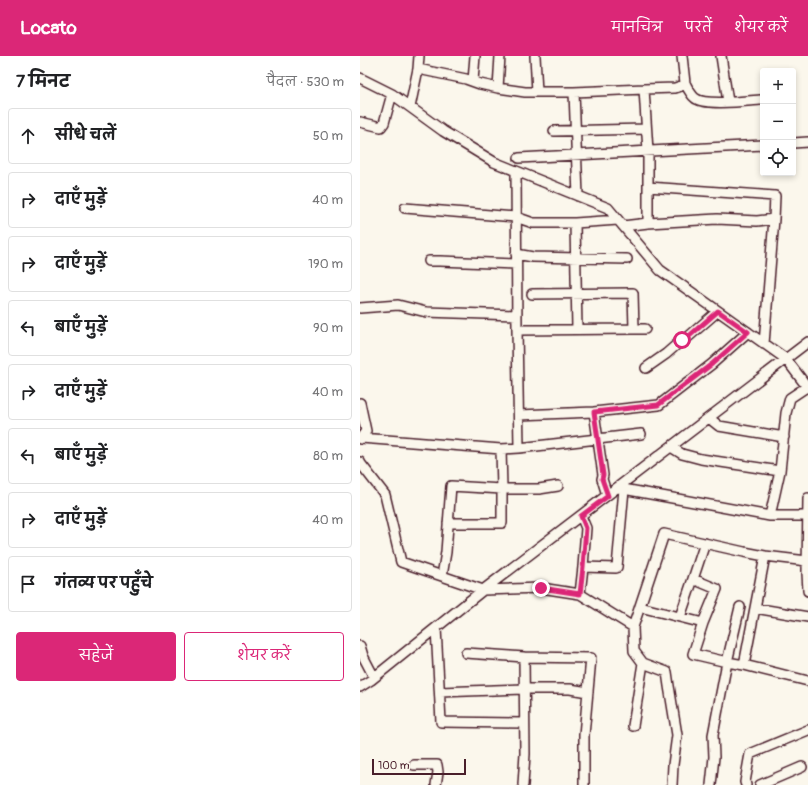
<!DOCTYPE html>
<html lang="hi">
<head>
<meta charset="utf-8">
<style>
  :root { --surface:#fff; --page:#f6f6f6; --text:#202124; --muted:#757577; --line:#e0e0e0; --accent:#db2777 }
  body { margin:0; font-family:Pangolin,"Playpen Sans Deva",sans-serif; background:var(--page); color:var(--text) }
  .controls { position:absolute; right:12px; top:12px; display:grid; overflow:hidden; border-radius:4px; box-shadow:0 2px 6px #0003 }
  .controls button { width:36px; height:36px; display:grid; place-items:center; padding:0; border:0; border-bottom:1px solid var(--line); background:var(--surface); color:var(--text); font:20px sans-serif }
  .scale { position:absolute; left:12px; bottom:10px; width:94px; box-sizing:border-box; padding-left:4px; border:2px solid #4a1f2b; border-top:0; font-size:11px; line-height:14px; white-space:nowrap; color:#4a1f2b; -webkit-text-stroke:3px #fbf7ec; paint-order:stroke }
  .stop { position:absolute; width:12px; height:12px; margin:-9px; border:3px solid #db2777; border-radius:50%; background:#fff }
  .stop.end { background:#db2777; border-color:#fff; box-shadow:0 1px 4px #0008 }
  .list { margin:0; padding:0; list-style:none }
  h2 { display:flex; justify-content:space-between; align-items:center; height:52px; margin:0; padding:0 16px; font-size:17px }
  h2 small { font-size:13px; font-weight:400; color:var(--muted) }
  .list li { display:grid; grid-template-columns:26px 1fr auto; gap:12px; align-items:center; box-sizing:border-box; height:56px; margin:0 8px 8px; padding:0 8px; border:1px solid var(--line); border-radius:4px }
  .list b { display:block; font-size:15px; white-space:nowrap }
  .list em { font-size:13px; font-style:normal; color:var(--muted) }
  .actions { display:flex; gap:8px; padding:12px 16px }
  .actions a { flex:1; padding:9px 0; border:1px solid var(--accent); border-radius:4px; text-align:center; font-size:14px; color:var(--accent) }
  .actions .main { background:var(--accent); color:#fff }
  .icon { flex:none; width:22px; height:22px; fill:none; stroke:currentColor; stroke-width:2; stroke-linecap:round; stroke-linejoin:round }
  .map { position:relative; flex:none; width:448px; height:729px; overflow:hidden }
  header { display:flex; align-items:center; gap:24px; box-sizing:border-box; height:56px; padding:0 20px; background:var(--accent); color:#fff }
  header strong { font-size:19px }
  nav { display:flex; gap:22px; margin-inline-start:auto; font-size:14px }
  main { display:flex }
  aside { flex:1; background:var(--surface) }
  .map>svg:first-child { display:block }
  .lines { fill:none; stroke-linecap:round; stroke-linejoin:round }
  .minor-casing { stroke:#4a1f2b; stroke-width:12 }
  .minor { stroke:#fbf7ec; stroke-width:9 }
  .route { stroke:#db2777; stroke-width:5 }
</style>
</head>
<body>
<header>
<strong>Locato</strong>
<nav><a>मानचित्र</a><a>परतें</a><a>शेयर करें</a></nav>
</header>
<main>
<aside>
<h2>7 मिनट<small>पैदल · 530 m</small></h2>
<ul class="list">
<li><svg class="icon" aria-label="ahead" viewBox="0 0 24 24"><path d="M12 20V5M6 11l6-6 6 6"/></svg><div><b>सीधे चलें</b></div><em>50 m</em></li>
<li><svg class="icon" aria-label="right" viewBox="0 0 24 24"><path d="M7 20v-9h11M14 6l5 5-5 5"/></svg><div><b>दाएँ मुड़ें</b></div><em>40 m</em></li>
<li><svg class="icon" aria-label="right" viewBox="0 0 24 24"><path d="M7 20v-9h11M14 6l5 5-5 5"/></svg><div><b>दाएँ मुड़ें</b></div><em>190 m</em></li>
<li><svg class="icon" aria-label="left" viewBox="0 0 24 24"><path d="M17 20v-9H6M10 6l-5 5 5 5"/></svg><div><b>बाएँ मुड़ें</b></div><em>90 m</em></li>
<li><svg class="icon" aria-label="right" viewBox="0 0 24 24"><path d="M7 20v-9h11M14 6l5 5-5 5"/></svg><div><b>दाएँ मुड़ें</b></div><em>40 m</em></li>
<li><svg class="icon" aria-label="left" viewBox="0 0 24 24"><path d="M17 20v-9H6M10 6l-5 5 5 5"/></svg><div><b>बाएँ मुड़ें</b></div><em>80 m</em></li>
<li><svg class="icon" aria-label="right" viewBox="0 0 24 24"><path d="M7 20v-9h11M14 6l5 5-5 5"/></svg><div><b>दाएँ मुड़ें</b></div><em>40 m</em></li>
<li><svg class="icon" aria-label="arrive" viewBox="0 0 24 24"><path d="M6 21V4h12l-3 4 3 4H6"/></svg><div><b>गंतव्य पर पहुँचे</b></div></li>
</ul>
<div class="actions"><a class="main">सहेजें</a><a>शेयर करें</a></div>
</aside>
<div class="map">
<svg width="448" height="729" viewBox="0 0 448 729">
  <rect width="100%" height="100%" fill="#fbf7ec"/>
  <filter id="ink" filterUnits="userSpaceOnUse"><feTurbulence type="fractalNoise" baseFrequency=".025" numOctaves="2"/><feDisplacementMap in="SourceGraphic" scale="8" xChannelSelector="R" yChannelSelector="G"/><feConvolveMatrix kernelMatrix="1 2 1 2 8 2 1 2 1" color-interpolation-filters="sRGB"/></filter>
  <g filter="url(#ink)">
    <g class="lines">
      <defs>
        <path id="minor" d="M175,0L177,36
          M361,0L368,46
          M58,13L59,0
          M0,22L32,38L83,75L134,106L248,152L300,214L426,303L448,332
          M113,25L115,0
          M325,27C327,31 331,39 335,42C344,50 387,45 400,44
          M138,32L140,0
          M214,36L218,140
          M50,51L58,13L106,23L120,28L138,32L165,36H214L284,33L315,32L324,29L325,27L322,0
          M0,66L21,71L24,67L32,38
          M194,75L286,73
          M433,87L448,86
          M159,102L403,89
          M156,115L157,274L159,392
          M288,131L415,140L414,163L404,288
          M45,152L156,161L173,167H215L258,164
          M215,167L217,273
          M288,167L357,163L397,165L414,163
          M263,170L288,167V95L284,33
          M156,198L173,201L267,203
          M69,205H80L156,208
          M0,252L38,249L66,256L157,259
          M274,273H285
          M157,274L274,273L273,237L172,238
          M286,312L306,298L322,284L327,282L358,255
          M0,347L6,375L0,383
          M234,356L299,349L352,308L388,276
          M159,359L234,356L243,419L242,423L247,439
          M349,362L359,370L424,381
          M1,382L141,393
          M311,391L322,398L341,403L420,415
          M0,406L1,408L25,439L41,506L123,534L181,532L220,538L273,571L274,595L283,607L307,616L309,630L317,679L313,709L312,729
          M258,432L410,460H448
          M448,442L447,517H448
          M410,460L420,415L426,357L430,342L448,330
          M88,467H142V433H179L198,430
          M223,511L256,512L257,511L264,433
          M447,517L448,535
          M82,520L86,496L91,430L142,433L141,393L159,392L281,378
          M220,538L223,511L226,472L221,460
          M280,551L343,567L357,533L333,523L345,487
          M395,552L448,561
          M320,561L333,523
          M343,567L333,598L367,606L384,609L448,625
          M273,571L304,478L384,496L405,500L447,505
          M76,572L81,666L164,667
          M0,590L3,600L14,621
          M106,597L164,601
          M384,609L405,500
          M0,631L11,624L123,534L448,286
          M80,636L164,633H210L228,636
          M273,670L283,607
          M54,709H77L78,716L76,729
          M163,729L165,698L164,601L231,602L224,679V729
          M351,729L354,701L353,679L367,606L380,551
          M386,729L385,726L390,698L448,674
          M400,729L442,711"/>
      </defs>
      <!-- minor casing -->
      <use href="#minor" class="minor-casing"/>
      <!-- minor -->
      <use href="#minor" class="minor"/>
    </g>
  </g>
  <g class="lines" filter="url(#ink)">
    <!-- route -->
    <path class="route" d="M181,532L220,538L223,511L226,472L221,460L248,440L242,423L243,419L234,356L298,349L352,308L388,276L358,255L327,282L322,284"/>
  </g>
</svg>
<div class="controls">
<button>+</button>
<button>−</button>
<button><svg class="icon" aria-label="locate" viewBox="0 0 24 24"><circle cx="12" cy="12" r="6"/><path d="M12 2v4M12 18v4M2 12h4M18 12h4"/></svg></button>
</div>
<div class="scale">100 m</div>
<div class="stop" style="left:322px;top:284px"></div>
<div class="stop end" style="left:181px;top:532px"></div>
</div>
</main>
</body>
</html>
